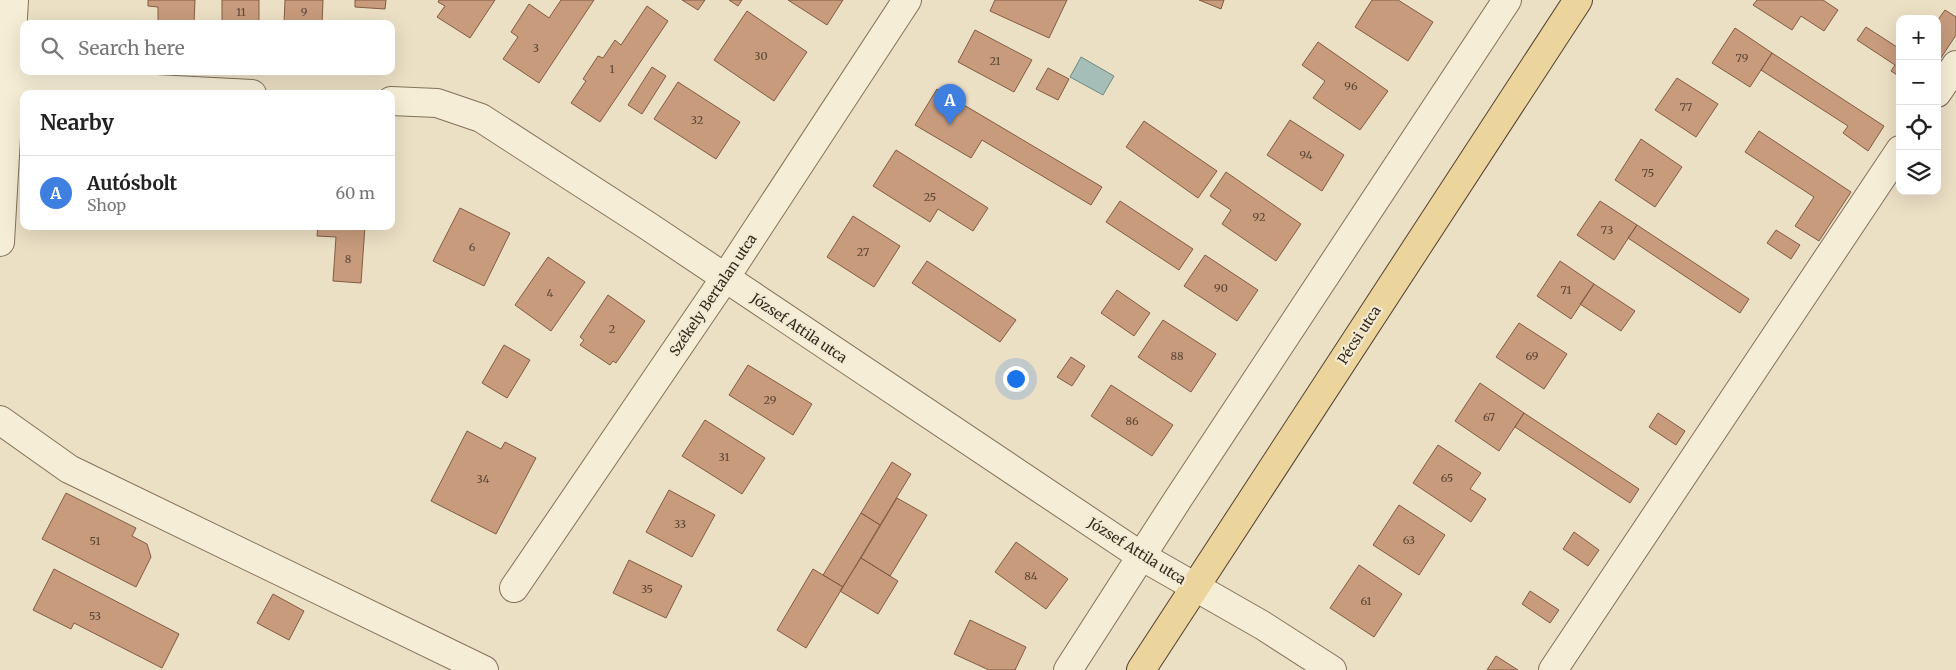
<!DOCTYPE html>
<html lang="en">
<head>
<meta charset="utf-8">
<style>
  :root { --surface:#fff; --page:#f2f2f2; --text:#222; --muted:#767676; --line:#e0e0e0; --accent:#8f2f30 }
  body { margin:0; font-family:Merriweather,serif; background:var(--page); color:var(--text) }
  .controls { position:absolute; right:15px; top:15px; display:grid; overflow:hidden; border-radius:10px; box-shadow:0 5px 20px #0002 }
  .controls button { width:45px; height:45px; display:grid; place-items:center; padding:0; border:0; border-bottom:1px solid var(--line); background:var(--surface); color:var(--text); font:25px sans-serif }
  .you { position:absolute; left:1015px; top:378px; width:18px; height:18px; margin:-12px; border:4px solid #fff; border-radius:50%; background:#1a73e8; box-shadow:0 0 0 8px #1a73e833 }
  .badge { display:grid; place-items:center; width:32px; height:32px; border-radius:50%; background:var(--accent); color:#fff; font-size:16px; font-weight:700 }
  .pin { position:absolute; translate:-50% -41px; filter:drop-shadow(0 1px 2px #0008) }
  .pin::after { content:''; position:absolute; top:26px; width:18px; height:15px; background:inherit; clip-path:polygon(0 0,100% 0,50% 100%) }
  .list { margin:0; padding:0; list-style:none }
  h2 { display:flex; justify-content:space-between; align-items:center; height:65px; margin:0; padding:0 20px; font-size:21px }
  h2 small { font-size:16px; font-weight:400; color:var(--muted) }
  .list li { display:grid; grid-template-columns:32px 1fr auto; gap:15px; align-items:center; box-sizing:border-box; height:75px; padding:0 20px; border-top:1px solid var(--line) }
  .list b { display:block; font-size:19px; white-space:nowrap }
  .list p { margin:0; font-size:16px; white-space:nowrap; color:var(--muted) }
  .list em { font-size:16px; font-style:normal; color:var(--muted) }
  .icon { flex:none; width:28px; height:28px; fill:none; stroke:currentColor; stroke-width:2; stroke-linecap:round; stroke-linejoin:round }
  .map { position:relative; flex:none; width:1956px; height:670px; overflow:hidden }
  .search { position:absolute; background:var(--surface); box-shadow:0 5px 20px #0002; left:20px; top:20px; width:375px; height:55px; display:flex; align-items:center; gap:12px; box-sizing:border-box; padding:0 18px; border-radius:10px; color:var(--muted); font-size:19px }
  .panel { position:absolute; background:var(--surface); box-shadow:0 5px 20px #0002; left:20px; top:90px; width:375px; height:140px; border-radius:10px }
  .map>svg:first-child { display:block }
  .water { fill:#a5beb7; stroke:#6d8c84 }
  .building { fill:#c79b7c; stroke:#825c43 }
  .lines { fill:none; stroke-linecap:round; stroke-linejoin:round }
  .minor-casing { stroke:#84715b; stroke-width:30 }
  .major-casing { stroke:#52402f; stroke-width:30 }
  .minor { stroke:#f6edd6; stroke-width:28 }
  .major { stroke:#ecd49d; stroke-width:28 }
  .labels { text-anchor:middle; stroke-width:4.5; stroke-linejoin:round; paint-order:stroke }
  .number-label { font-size:11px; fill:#5a4636 }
  .street-label { font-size:14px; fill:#35291e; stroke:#f3ead3 }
</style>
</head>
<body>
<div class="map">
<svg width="1956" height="670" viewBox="0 0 1956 670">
  <rect width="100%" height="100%" fill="#ebdfc4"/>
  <!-- water -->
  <path class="water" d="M1081,57L1114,76L1103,95L1070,77Z"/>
  <!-- building -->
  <path class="building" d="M148,0H195L194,23L158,22V7L148,6Z
    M222,0H259V24H222Z
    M285,0H323L322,24H284Z
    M355,0H386L385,9L355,7Z
    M439,0H495L470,38L437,17L445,6L438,2Z
    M561,0H594L539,83L503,59L518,37L511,32L529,4L549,18Z
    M682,0H705L698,10Z
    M729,0H742L738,6Z
    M788,0H843L827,25Z
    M995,0H1067L1049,38L990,11Z
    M1199,0H1224L1221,9Z
    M1372,0H1398L1433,22L1408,61L1355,27Z
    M1757,0H1823L1838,10L1824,31L1801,16L1792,30L1753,5Z
    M647,6L668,21L600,122L571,103L586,81L583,79L598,56L603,58L615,40L621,45Z
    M1945,10L1956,17V35L1937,64V21Z
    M747,11L807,52L774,101L714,60Z
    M1866,27L1900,49V77L1891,71L1895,65L1857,40Z
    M1735,28L1772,53L1750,87L1712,63Z
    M975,30L1032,60L1014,92L958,62Z
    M1318,42L1388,91L1360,130L1313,98L1325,81L1302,65Z
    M1772,53L1884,126L1868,151L1843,133L1848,126L1761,70Z
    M652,67L666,76L642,114L628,105Z
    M1048,68L1069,79L1058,100L1036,89Z
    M1677,78L1718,104L1696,137L1655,110Z
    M678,82L740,122L716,159L654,119Z
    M937,89L1102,187L1091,205L982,140L971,158L915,125Z
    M1290,120L1344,155L1322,191L1267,155Z
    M1144,121L1217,171L1198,198L1126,147Z
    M1759,131L1851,192L1819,241L1795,226L1814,197L1745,152Z
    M1641,139L1682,167L1655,207L1615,180Z
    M896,150L988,208L973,231L938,209L930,222L873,186Z
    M1226,172L1301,224L1276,261L1222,224L1231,210L1210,196Z
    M1120,201L1193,249L1179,270L1106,222Z
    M1600,201L1637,225L1614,260L1577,235Z
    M460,208L510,233L484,286L433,261Z
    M853,216L900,246L874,287L827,257Z
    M1637,225L1749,299L1740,313L1628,238Z
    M318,226H365L361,283L333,281L336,237L317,236Z
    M1776,230L1800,245L1791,259L1767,243Z
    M1205,255L1258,290L1237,321L1184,286Z
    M548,257L585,282L551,331L515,305Z
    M927,261L1016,320L1000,342L912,283Z
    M1560,261L1594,284L1571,319L1537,296Z
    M1594,284L1635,311L1621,331L1580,304Z
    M1117,290L1150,313L1134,336L1101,313Z
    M608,295L645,321L616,363L613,361L610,365L580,345L584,340L580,337Z
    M1163,320L1216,354L1191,392L1138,357Z
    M1519,323L1567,354L1544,389L1496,357Z
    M504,345L530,360L507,398L482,383Z
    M1071,357L1085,366L1072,386L1057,377Z
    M748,365L812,404L793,435L729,395Z
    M1480,383L1524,413L1499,451L1455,421Z
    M1111,385L1173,425L1152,456L1091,416Z
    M1524,413L1639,489L1630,503L1515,427Z
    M1658,413L1685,431L1676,445L1649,427Z
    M705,420L765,458L742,494L682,456Z
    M467,431L501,449L505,442L536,458L496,534L431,501Z
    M1438,445L1481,473L1470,489L1486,499L1471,522L1413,483Z
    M892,462L911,474L880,525L861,513Z
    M669,490L715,515L692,557L646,532Z
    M66,493L136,528L132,536L147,544L151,557L136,587L42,539Z
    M897,498L927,515L890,576L861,558Z
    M1399,505L1445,535L1419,575L1373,545Z
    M861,513L880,525L843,587L823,575Z
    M1574,532L1599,550L1588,566L1563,549Z
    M1016,542L1068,579L1046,609L995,572Z
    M861,558L898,581L878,614L840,591Z
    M629,560L682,586L666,618L613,593Z
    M1359,565L1402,594L1374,637L1330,608Z
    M54,569L179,634L162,668L74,623L71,629L33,610Z
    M813,569L843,587L806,648L777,630Z
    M1530,591L1559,610L1550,623L1522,604Z
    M273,594L304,611L289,640L257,623Z
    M970,620L1026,647L1015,670H989L954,654Z
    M1496,656L1518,670H1487Z"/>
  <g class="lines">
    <defs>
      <path id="minor" d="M0,81L252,94
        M1937,93L1956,65
        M391,101L437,103L481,118L648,226L1141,556L1262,625L1332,670
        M0,242L14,0
        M0,420L69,469L484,670
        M514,588L725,278L907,0
        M1068,670L1178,499L1507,0
        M1553,670L1900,150"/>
      <path id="major" d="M1141,670L1578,0"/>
    </defs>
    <!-- minor casing -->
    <use href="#minor" class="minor-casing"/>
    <!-- major casing -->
    <use href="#major" class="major-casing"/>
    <!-- minor -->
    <use href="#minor" class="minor"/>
    <!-- major -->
    <use href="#major" class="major"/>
  </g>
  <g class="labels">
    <!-- number labels -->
    <g class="number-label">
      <text x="241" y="16">11</text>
      <text x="304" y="16">9</text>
      <text x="536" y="52">3</text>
      <text x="761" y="60">30</text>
      <text x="1742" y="62">79</text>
      <text x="995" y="65">21</text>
      <text x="612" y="73">1</text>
      <text x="1351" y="90">96</text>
      <text x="1686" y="111">77</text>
      <text x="697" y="124">32</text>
      <text x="1306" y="159">94</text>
      <text x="1648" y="177">75</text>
      <text x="930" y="201">25</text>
      <text x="1259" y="221">92</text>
      <text x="1607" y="234">73</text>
      <text x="472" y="251">6</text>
      <text x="863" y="256">27</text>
      <text x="348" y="263">8</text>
      <text x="1221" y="292">90</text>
      <text x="1566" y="294">71</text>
      <text x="550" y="297">4</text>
      <text x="612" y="333">2</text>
      <text x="1177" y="360">88</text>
      <text x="1532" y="360">69</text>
      <text x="770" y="404">29</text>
      <text x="1489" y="421">67</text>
      <text x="1132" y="425">86</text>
      <text x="724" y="461">31</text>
      <text x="1447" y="482">65</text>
      <text x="483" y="483">34</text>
      <text x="680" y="528">33</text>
      <text x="1409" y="544">63</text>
      <text x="95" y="545">51</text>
      <text x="1031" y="580">84</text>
      <text x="647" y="593">35</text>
      <text x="1366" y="605">61</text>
      <text x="95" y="620">53</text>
    </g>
    <!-- street labels -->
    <g class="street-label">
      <text transform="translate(713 295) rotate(-56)" y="5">Székely Bertalan utca</text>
      <text transform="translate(799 328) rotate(34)" y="5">József Attila utca</text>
      <text transform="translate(1359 335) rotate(-57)" y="5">Pécsi utca</text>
      <text transform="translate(1137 551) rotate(32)" y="5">József Attila utca</text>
    </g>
  </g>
</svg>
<div class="controls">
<button>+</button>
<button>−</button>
<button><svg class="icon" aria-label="locate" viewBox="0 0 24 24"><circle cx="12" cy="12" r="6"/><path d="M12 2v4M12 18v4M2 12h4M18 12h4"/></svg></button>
<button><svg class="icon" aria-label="layers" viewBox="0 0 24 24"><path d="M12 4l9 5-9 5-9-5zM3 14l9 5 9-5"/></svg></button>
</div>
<div class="you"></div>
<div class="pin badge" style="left:950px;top:125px;background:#3f7fe0">A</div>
<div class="search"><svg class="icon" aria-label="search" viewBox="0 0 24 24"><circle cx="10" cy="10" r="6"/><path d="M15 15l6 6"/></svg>Search here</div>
<section class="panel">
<h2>Nearby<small></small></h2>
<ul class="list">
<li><span class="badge" style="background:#3f7fe0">A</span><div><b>Autósbolt</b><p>Shop</p></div><em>60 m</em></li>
</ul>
</section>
</div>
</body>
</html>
